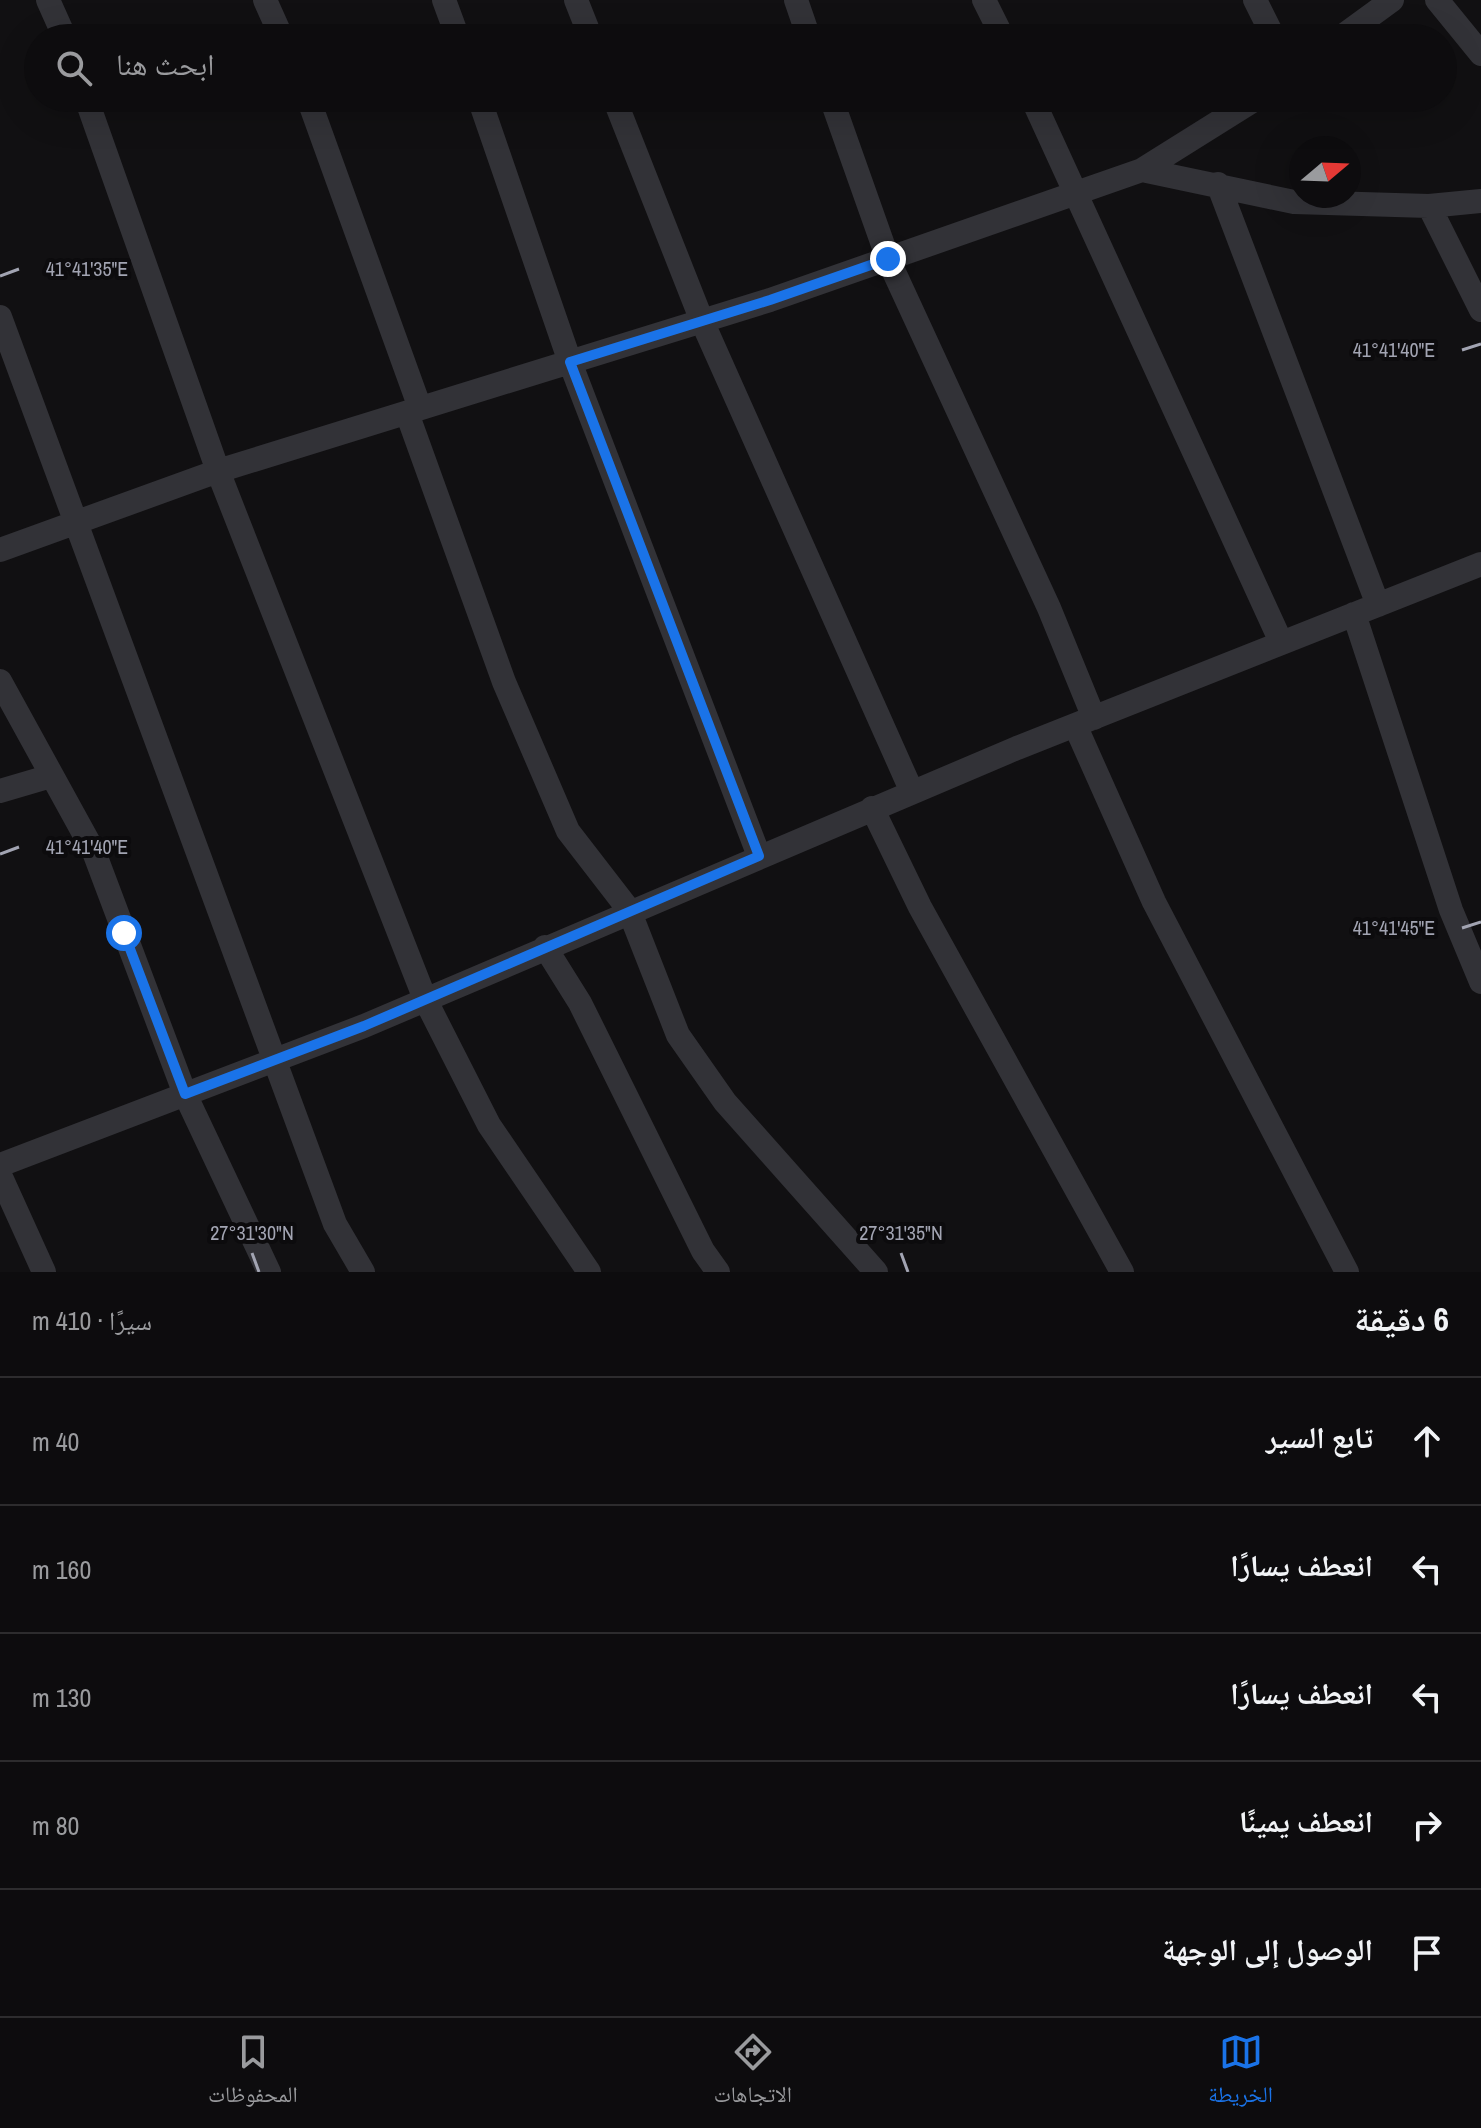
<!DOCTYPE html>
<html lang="ar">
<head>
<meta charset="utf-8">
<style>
  :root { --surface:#0d0c0e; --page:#161517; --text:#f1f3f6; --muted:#9a9b9e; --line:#2d2c2e; --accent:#1a73e8 }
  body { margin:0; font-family:"Archivo Narrow","Noto Naskh Arabic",sans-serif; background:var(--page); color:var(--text); direction:rtl }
  .compass { position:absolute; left:1289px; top:136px; width:72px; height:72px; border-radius:50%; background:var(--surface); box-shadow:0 8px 32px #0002; rotate:71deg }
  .stop { position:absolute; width:24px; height:24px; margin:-18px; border:6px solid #1a73e8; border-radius:50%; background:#fff }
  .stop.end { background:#1a73e8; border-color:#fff; box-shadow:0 2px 8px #0008 }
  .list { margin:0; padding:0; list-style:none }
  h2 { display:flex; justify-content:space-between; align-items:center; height:104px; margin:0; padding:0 32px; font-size:34px }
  h2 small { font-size:26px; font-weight:400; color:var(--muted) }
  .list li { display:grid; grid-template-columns:52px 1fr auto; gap:24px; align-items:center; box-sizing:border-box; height:128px; padding:0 32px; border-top:2px solid var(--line) }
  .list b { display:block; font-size:30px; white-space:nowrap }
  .list em { font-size:26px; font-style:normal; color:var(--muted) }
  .icon { flex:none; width:44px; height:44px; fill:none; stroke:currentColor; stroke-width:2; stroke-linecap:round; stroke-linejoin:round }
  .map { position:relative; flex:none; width:1481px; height:1272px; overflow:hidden; direction:ltr }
  .search { position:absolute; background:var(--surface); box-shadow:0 8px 32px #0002; left:24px; right:24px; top:24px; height:88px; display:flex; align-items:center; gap:20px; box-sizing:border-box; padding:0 28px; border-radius:44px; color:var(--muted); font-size:30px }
  .sheet { height:744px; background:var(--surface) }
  nav { display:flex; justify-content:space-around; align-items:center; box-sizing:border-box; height:112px; border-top:2px solid var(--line); background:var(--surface); font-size:22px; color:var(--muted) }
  nav a { display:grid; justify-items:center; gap:4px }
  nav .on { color:var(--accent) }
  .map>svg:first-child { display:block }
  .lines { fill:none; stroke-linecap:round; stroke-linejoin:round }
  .street { stroke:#323237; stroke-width:24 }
  .route { stroke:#1a73e8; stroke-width:10 }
  .ticks { fill:none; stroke:#a2a4b2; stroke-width:3 }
  .ticks-label { font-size:20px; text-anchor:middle; fill:#a2a4b2; stroke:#0c0b0d; stroke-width:8; stroke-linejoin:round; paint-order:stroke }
</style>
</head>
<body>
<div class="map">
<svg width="1481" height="1272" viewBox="0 0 1481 1272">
  <rect width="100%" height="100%" fill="#111012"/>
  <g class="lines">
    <!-- street -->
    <path class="street" d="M48,0L65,38
      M265,0L282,38
      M444,0L458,38
      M576,0L591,38
      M796,0L809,38
      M984,0L1003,38
      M1255,0L1274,38
      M1437,0L1481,54
      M1340,38L1392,0
      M86,98L218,471L425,999L489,1125L589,1272
      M308,98L420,408
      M479,98L570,362L759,856
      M614,98L702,321L912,792
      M831,98L888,259L1049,608L1094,718
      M1032,98L1281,642
      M1142,170L1294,202L1429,206L1481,201
      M1218,184L1378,605
      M1429,206L1481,310
      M0,317L335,1224L363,1272
      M407,413L504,682L568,831L629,910L678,1035L725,1102L876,1272
      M0,550L218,471L770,300L1142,170L1257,98
      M1354,614L1451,910L1481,982
      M0,681L94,852L185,1094L269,1272
      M1075,725L1154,902L1347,1272
      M0,791L51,776
      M872,808L920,907L1122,1272
      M545,947L580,1003L703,1251L718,1272
      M0,1165L364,1026L1017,748L1481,564
      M0,1175L44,1272"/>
  </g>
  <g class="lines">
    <!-- route -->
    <path class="route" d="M124,933L185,1094L364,1026L759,856L570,362L770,300L888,259"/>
  </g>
  <!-- ticks -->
  <path class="ticks" d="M0,276L19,269M1462,350L1481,344M0,854L19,847M1462,928L1481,922M252,1253L259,1272M901,1253L908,1272"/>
  <g class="ticks-label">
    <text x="87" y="276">41°41'35"E</text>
    <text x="1394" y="357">41°41'40"E</text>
    <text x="87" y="854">41°41'40"E</text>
    <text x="1394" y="935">41°41'45"E</text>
    <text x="252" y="1240">27°31'30"N</text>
    <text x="901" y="1240">27°31'35"N</text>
  </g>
</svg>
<svg class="compass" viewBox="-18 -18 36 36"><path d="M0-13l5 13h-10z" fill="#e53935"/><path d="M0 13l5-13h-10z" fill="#9a9b9e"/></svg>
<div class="stop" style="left:124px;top:933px"></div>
<div class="stop end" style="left:888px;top:259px"></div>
<div class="search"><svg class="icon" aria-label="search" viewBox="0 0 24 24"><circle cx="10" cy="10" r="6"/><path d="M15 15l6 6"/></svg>ابحث هنا</div>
</div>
<section class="sheet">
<h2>6 دقيقة<small>سيرًا · 410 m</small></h2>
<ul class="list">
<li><svg class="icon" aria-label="ahead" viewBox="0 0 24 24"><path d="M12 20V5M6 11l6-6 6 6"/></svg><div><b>تابع السير</b></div><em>40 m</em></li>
<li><svg class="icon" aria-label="left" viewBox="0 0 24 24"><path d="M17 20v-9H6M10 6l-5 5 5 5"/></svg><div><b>انعطف يسارًا</b></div><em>160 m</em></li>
<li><svg class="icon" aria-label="left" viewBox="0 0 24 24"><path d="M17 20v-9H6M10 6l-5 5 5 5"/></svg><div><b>انعطف يسارًا</b></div><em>130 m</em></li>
<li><svg class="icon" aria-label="right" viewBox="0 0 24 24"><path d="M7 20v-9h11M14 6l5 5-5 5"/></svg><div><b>انعطف يمينًا</b></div><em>80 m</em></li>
<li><svg class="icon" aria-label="arrive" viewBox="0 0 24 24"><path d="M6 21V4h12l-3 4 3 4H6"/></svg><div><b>الوصول إلى الوجهة</b></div></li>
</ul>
</section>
<nav>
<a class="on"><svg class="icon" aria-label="map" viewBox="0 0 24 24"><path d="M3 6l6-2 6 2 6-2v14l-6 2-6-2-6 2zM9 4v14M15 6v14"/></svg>الخريطة</a>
<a><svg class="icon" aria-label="directions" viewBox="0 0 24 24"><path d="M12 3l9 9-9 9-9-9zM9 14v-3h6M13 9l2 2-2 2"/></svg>الاتجاهات</a>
<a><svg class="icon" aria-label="saved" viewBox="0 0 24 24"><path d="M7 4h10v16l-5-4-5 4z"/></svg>المحفوظات</a>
</nav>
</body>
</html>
